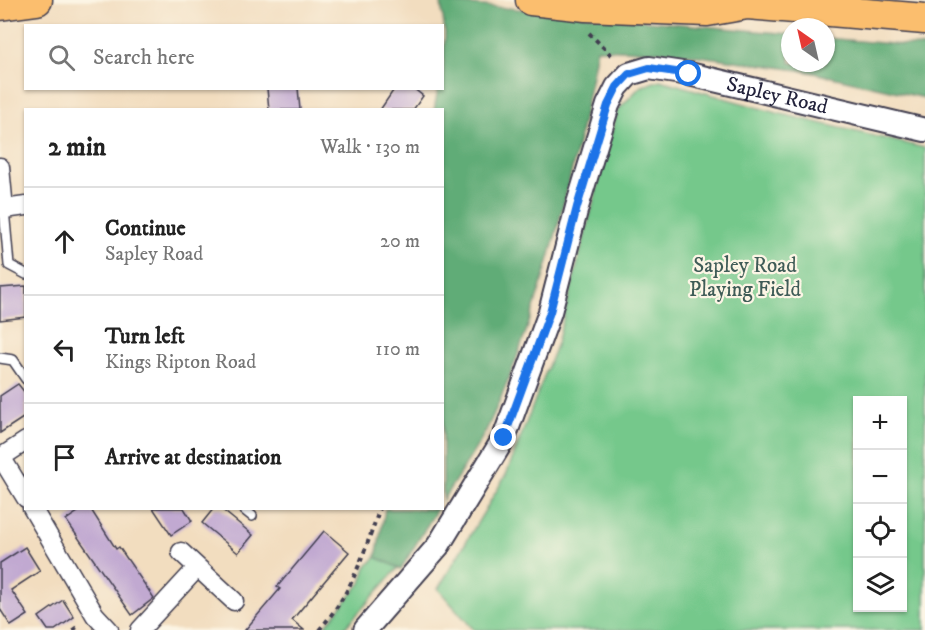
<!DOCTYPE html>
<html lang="en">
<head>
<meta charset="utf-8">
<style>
  :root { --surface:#fff; --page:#f2f2f2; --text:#222; --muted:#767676; --line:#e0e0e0 }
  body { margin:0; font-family:"IM FELL DW Pica",serif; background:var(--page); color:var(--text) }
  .controls { position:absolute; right:18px; bottom:18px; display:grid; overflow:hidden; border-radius:0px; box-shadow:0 2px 4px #0004 }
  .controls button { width:54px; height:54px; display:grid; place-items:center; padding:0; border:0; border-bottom:2px solid var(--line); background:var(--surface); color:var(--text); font:30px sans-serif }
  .compass { position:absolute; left:781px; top:18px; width:54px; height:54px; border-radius:50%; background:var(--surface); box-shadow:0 2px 4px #0004; rotate:326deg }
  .stop { position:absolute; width:18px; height:18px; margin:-14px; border:4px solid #1a73e8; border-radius:50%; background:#fff }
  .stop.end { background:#1a73e8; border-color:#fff; box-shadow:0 2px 6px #0008 }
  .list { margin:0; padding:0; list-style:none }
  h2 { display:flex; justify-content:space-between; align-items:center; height:78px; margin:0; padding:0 24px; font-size:26px }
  h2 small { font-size:20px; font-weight:400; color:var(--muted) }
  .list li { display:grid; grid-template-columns:39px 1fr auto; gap:18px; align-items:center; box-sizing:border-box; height:108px; padding:0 24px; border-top:2px solid var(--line) }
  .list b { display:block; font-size:22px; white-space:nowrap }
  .list p { margin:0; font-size:20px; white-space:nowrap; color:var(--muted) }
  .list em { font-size:20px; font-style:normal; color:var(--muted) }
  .icon { flex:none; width:33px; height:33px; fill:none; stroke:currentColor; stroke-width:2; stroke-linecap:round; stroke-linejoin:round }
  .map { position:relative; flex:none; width:925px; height:630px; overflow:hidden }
  .search { position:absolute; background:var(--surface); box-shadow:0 2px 4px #0004; left:24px; top:24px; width:420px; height:66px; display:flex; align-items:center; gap:15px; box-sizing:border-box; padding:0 21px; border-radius:0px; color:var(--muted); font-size:22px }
  .panel { position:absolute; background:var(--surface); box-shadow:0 2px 4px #0004; left:24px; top:108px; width:420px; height:402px; border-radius:0px }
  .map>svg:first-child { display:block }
  .green { fill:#75c88b; stroke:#4c7563; stroke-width:1.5; fill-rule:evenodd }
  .forest { fill:#60ac77; stroke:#416759; stroke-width:1.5 }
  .building { fill:#c1a9d1 }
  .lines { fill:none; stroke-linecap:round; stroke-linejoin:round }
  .service-casing { stroke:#413e4f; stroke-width:12 }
  .minor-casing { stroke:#413e4f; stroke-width:21 }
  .tertiary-casing { stroke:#413e4f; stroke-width:26 }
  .trunk-casing { stroke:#413e4f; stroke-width:33 }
  .path { stroke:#413e4f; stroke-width:4; stroke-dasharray:4.5 4.5; stroke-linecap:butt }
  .service { stroke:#fff; stroke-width:9 }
  .minor { stroke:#fff; stroke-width:18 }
  .tertiary { stroke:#fff; stroke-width:22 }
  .trunk { stroke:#fbbe6e; stroke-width:30 }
  .route { stroke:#1a73e8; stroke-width:8 }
  .labels { text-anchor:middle; stroke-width:4.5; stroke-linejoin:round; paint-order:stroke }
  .street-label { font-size:21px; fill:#22223b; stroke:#fcf5e5 }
  .park-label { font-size:21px; fill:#3f5c57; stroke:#fcf5e5 }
</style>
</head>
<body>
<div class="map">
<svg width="925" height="630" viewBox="0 0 925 630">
  <rect width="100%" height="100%" fill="#fcf5e5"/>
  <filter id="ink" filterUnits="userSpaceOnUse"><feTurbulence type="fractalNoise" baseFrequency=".0167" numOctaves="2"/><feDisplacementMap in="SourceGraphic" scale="12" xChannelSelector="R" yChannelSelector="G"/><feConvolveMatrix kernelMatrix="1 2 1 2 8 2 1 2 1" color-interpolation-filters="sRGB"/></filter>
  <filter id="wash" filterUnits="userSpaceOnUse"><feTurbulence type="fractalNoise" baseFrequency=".008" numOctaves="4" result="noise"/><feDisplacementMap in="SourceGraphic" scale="24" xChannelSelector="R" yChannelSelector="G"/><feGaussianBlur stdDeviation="1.35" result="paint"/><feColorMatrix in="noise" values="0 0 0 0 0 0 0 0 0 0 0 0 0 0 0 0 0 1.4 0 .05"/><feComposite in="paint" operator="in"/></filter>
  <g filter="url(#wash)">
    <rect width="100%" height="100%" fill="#f2ddbf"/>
    <!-- green -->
    <path class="green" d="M660,80L777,113L925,148V630H474L438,589L506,475L557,343L617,111L640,87ZM858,400H902V608H858Z
      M376,557L399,567L343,630H322L361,583L366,567Z"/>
    <!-- forest -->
    <path class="forest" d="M441,2L790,34V63H826V38L925,47V98L805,71L671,52L597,49C575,168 542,308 492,418C480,446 459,473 443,500L442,110H434L438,89L442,88L445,33Z
      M385,509H437L401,569L376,557Z"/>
    <g id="blocks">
      <!-- building -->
      <path class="building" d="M267,88H298L300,110H269Z
        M395,88H413L423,96L413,110H380Z
        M26,286V317L0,320V288Z
        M18,384L26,394V416L0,433V396Z
        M84,508H90L116,549L119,547L154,598L132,615L66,520Z
        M153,508H184L192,521L171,535Z
        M214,508H220L253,535L238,553L202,523Z
        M324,531L349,552L292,620L304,630H245L280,589L277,587Z
        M25,547L40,571L11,590L28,615L11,626L0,609V563Z
        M63,600L74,617L55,630H48L39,617Z"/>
    </g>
  </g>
  <g filter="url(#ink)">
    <use href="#blocks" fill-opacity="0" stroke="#413e4f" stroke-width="1.5"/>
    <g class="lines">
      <defs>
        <path id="service" d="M4,209L9,265L26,274
          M0,358L13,360L26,379
          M242,508L252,516"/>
        <path id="minor" d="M0,167L4,209L26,206
          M1,457L26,498
          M0,458L26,441
          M32,508L95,615L109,630
          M181,552L234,601
          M140,630L197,568"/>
        <g id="tertiary">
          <path id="s1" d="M365,630L438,546L504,438L550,312L577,207L608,105L617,87L629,74L649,68L689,74L925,130"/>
        </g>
        <path id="trunk" d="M531,0L586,6L707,11L747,4L925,19
          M0,5L37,0"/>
      </defs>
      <!-- service casing -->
      <use href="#service" class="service-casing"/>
      <!-- minor casing -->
      <use href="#minor" class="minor-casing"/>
      <!-- tertiary casing -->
      <use href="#tertiary" class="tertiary-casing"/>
      <!-- trunk casing -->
      <use href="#trunk" class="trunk-casing"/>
      <!-- path -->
      <path class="path" d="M589,33L613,57
        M73,630L80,625
        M319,630C353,592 363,555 380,508"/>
      <!-- service -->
      <use href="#service" class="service"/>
      <!-- minor -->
      <use href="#minor" class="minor"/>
      <!-- tertiary -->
      <use href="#tertiary" class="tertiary"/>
      <!-- trunk -->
      <use href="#trunk" class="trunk"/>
    </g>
  </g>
  <g class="lines" filter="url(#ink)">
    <!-- route -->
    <path class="route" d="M504,438L550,312L577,207L608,105L617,87L629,74L649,68L689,74"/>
  </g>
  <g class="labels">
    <!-- street labels -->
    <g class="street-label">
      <text dy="7" stroke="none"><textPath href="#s1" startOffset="777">Sapley Road</textPath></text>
    </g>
    <!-- park labels -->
    <g class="park-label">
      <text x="745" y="272">Sapley Road<tspan x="745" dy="24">Playing Field</tspan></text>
    </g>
  </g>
</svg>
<div class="controls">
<button>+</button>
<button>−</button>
<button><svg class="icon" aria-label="locate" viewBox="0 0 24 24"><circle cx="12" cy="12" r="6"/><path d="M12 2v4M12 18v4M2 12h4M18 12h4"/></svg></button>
<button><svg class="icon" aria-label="layers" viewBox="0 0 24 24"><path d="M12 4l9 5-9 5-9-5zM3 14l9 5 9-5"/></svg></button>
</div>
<svg class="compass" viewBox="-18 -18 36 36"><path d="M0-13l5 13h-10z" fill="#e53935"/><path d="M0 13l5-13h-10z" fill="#767676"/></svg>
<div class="stop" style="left:689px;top:74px"></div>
<div class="stop end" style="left:504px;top:438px"></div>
<div class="search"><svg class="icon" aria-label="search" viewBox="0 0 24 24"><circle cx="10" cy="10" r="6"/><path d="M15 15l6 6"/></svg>Search here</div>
<section class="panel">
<h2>2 min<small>Walk · 130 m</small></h2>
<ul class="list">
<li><svg class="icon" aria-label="ahead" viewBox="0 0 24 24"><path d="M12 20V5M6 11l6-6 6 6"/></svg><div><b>Continue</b><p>Sapley Road</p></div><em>20 m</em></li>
<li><svg class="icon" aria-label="left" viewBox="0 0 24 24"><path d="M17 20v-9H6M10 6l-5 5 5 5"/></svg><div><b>Turn left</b><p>Kings Ripton Road</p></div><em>110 m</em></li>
<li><svg class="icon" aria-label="arrive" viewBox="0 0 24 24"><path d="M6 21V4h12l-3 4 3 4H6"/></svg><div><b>Arrive at destination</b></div></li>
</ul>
</section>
</div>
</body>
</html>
